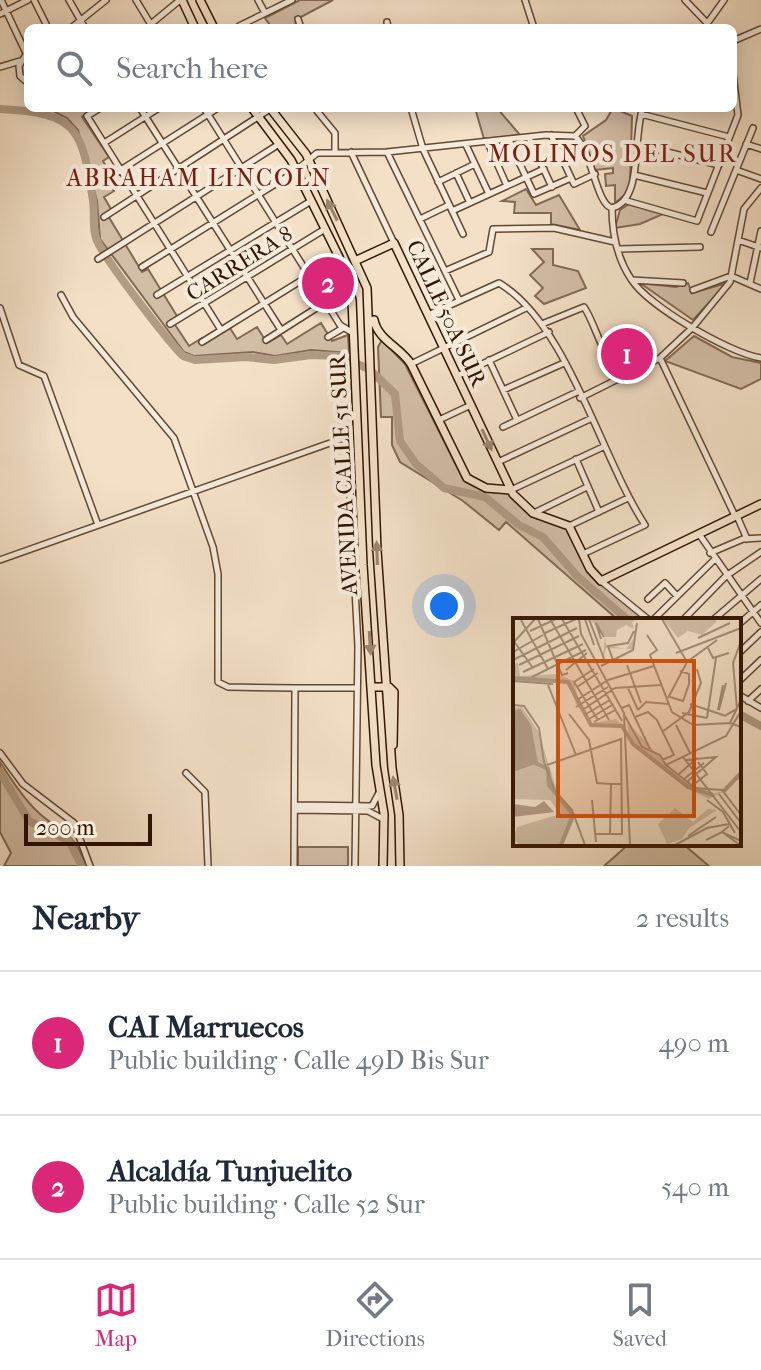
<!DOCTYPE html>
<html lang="en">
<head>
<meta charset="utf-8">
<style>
  :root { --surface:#fff; --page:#f6f6f7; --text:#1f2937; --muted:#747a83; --line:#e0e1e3; --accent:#db2777 }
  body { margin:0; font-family:"IM FELL French Canon",serif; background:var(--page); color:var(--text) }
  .scale { position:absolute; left:24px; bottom:20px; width:128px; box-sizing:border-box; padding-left:8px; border:4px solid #321502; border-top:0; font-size:22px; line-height:28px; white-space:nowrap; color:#321502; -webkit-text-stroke:6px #f7ebdb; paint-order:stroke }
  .you { position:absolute; left:444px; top:606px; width:28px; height:28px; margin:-20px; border:6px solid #fff; border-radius:50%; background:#1a73e8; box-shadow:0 0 0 12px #1a73e833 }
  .badge { display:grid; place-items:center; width:52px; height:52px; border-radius:50%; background:var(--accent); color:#fff; font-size:26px; font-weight:700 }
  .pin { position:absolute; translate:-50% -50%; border:4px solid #fff; box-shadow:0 2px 8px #0006 }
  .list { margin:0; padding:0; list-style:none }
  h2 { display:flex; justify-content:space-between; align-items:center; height:104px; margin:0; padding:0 32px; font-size:34px }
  h2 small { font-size:26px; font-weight:400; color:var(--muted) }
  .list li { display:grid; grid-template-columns:52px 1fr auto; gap:24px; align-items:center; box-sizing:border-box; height:144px; padding:0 32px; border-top:2px solid var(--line) }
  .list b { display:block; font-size:30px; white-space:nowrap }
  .list p { margin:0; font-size:26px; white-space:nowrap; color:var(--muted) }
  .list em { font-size:26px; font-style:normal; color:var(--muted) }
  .icon { flex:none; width:44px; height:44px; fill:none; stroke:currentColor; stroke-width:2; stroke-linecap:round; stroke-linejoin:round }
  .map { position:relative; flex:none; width:761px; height:866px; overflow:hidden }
  .search { position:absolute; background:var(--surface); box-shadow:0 4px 20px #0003; left:24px; right:24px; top:24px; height:88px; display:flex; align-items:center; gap:20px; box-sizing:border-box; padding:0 28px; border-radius:12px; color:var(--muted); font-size:30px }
  .sheet { height:392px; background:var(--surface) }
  nav { display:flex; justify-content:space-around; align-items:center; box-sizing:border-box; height:112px; border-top:2px solid var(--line); background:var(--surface); font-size:22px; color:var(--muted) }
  nav a { display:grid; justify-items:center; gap:4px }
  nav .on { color:var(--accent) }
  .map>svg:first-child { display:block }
  .green { fill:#d2bda6; stroke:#826954; stroke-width:2 }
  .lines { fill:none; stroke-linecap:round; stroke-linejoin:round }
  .river { stroke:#b19b84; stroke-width:8 }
  .minor-casing { stroke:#624833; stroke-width:8 }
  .major-casing { stroke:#321502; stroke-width:10 }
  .minor { stroke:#f7ebdb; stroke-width:5 }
  .major { stroke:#f3e0c7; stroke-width:7 }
  .oneway { fill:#9c856e }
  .labels { text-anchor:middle; stroke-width:8; stroke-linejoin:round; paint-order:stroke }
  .street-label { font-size:22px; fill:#321502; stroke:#f7ebdb }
  .neighbourhood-label { font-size:24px; letter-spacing:2px; fill:#7a1f14; stroke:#f7ebdb }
  .inset-river { fill:none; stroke:#b19b84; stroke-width:4 }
  .inset-road { fill:none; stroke:#a68f78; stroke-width:2 }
  .view { fill:#d6520b; fill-opacity:0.15; stroke:#d6520b; stroke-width:4 }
  .inset-edge { fill:none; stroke:#321502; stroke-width:4 }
</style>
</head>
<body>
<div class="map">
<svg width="761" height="866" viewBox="0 0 761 866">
  <rect width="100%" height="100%" fill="#f3e0c7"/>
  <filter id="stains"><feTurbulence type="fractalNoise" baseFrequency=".0025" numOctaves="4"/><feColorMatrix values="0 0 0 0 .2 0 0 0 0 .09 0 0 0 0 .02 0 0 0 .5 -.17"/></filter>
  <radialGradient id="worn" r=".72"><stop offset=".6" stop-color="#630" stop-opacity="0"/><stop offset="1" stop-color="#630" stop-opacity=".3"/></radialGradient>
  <!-- green -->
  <path class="green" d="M300,0H333L295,20L297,28H272L265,18Z
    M47,108L90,110L82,117L109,157L103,161L113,178L108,181L114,191L104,197L112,211L107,214L142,272L148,269L177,316L172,320L189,346L202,338L205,342L230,328L237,339L257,327L267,343L281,335L287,344L321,323L332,341L348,335L349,353L311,350L275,356L253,352L194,356L184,352L100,239L97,201L78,130L67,118Z
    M475,108H497L520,135L484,139Z
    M613,108L632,116L630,183L627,193L615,203V185L606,186L605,174L613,173V168L595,170L583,136L606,120Z
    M526,189L536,205L559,195L580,230L551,224V213H514L515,202L502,201Z
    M629,204L663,214L640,224L615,228L620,210Z
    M532,249H553V265L578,271L586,288L544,304L535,296L543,288L530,275L544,262Z
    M640,283L676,287L688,283L692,293L727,283L693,320Z
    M694,336L732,357L761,363V379L741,389L665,361Z
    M382,340L405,364L464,481L484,490L507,491L515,500L568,529L583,562L645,620H618L506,522L499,530L463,501L400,462L392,445V417H381L378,347Z
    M0,762C11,779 25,801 40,814C63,834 76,833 85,866H4L11,853L0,832Z
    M629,844H683L709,866H604Z
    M298,847H348V866H298Z"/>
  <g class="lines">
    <!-- river -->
    <path class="river" d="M0,109C76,113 82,126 93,201C95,213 92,226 96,238C101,255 168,341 183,356L195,360L246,357L274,360L311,355L338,356L369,369L395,394L400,441L416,464L444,488L485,497L519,525L543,537L577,576L628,620
      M739,714L761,726
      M0,772L29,821L69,841L82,866"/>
    <defs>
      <path id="minor" d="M1,0L26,53
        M34,0L48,28
        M69,0L85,28
        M136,0L153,28
        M258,0L265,13
        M525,0L534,28
        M685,0L707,23
        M0,14L28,0
        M298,19L301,28
        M387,22L388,28
        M239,26L292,0
        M71,28L106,0
        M146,28L180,0
        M704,28L724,0
        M733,41L761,29
        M27,53L19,66L20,76L28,83
        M0,67L20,61
        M100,108L87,116L221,330
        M140,108L281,330
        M204,108L340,325L353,333
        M411,108L423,149L463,234
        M317,111L335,133V152
        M641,114L729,137
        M551,135L574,184L595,174
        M575,136C593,154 596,204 612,208
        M575,136L585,126L576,108
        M529,138L552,187
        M509,141L534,194L571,178
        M104,143L159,108
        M488,143L507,186
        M635,144L719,165
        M746,144L761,149
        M466,145L489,194
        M351,152L394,243
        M387,152L459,300
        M736,170L761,179
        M456,173L470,203
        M634,175L707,193
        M108,178L218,108
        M438,182L475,164
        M627,201L697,221L738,115L733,74
        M612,208C612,233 617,258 631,279C648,306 729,353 761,358
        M612,208C644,200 632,136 643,108
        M452,211L544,169
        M104,217L270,109
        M420,219L449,205
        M711,232L753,128
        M738,240L761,248
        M618,249L700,247
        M98,259L276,146
        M142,267L293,173L317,153L387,152L546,135L575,136
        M445,271L489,252L493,229L554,228L615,242
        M632,280L683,283
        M750,283L761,231
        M693,290L731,276L761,289
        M61,295L73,317L174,438L213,547L218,574V682L228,687L295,688
        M157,295L311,201
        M0,308L19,365L44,376L98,525
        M428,315L499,283C568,324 600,456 645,525L583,554
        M170,324L325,229
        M542,324L584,307C598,327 603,370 631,372
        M328,337L343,328
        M266,340L326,302
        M202,342L339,257
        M660,358L735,516
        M489,360L517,420
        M411,364L526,308
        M457,376L549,332
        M503,390L564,363
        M580,398L660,358L693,327L730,282L744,209L761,188
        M439,420L471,405
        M503,427L577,392
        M576,459L599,512
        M498,462L590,419
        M511,490L603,447
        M534,513L587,487
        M737,516L747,539
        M569,526L628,498
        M699,534L761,623
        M710,553L743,539L761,538
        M0,560L347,437L358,646L355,866
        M601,581L649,620
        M648,599L665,583L677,596
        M653,620L714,560
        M683,620L726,576L761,552
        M713,620L761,579
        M739,624L761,605
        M739,653L761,632
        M739,681L761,660
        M739,695L761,708
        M748,701L761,689
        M0,753L23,784L74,823L90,866
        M186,773L205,792L208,866
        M295,805L372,806L379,793
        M295,810L368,811L383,819
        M294,866L295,688H355"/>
      <path id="major" d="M182,0L195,28
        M200,0L214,28
        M252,108L291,160L339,257L352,300L363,565L376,765L384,814L383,866
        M270,108L306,154L367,288L377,550L392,768L399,815L400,866
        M357,260L394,243L513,494L533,513L569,526L590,569L601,581L761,504
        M374,320C378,340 400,347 411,364L467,478L486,488L511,490
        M372,687H389L394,692L393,745"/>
    </defs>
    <!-- minor casing -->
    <use href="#minor" class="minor-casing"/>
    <!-- major casing -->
    <use href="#major" class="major-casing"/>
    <!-- minor -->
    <use href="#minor" class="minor"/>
    <!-- major -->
    <use href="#major" class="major"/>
  </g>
  <!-- one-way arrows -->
  <defs><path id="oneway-solid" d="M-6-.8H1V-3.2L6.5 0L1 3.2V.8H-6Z" transform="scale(2)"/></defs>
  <g class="oneway">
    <use href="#oneway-solid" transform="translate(332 210) rotate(-116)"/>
    <use href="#oneway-solid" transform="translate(487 440) rotate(65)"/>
    <use href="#oneway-solid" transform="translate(377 553) rotate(-92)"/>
    <use href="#oneway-solid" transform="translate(370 643) rotate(87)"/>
    <use href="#oneway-solid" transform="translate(395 788) rotate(-100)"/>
  </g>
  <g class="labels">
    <!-- street labels -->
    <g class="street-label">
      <text transform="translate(239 263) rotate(-32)" y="8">CARRERA 8</text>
      <text transform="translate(447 313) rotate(65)" y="8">CALLE 50A SUR</text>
      <text transform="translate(343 475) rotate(-93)" y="8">AVENIDA CALLE 51 SUR</text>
    </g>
    <!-- neighbourhood labels -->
    <g class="neighbourhood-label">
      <text x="613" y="162">MOLINOS DEL SUR</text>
      <text x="199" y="186">ABRAHAM LINCOLN</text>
    </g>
  </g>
  <!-- overview -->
  <g transform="translate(513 618)">
    <rect width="228" height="228" fill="#f3e0c7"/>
    <path d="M77,1H126L119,4L121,11L113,7L104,12L103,19H92L93,27L113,31L122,19L119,31L93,30L89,47L92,18ZM150,1H202L204,3L189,17L175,13L165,20ZM5,45L7,58L44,56L61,63L65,82L79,105L103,101L108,106L79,107L63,86L54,62L0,60V46ZM9,89L25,113L47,182L61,202L50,227H7L0,221L4,209L47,196L37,182L0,181V90ZM114,104L169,162L199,176L210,173L228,152V162H222L210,174L196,181L177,172L117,126ZM162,190L180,204L195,191L204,192L176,210L169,221L154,226L145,206Z" fill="#d2bda6"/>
    <path d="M7,91L18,107L25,145L0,154V93ZM31,183L41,194L0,199V186L22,189Z" fill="#b19b84"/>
    <path class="inset-river" d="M0,60L55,64L78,107L109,108L120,126L175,169L200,177M20,144L35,151L36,167L60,197L48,227M210,174L228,155"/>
    <path class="inset-road" d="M25,1L49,57L55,55M37,1L96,102M49,1L109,103M66,1L68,16L111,95L117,227M72,1L81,27M76,1L93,46M149,1L174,44M8,2L35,51M17,13L43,1M32,15L63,1M134,17L144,32L137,37L159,94L180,107L217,105M185,20L217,5M88,21L83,5L91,19M0,22L20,50M1,24L22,1M195,30L200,40L216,35M0,34L30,17M163,35L228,10M0,42L64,10M100,42L95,28L115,25L121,13M6,47L66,18M114,47L128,85M88,48L120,32L124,5M81,51L61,64L85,102M53,52L74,35M10,54L70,26M19,59L73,32M0,63L40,66M35,67L63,137M64,69L85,55M115,70L125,92M157,79L170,83L176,66V56L167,53M155,80L174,44L204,22M64,82L95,62L141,48M228,82L217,105L228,109M177,86L213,98M0,87L11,88L26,110L31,144L42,173L59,192L72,227M63,89L95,69M109,90L116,87L137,131M71,91L102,70L148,67M125,92L133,84L155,86M205,92L210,67M206,92L213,65M169,95L194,100M56,96L76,122L84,165L98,166M73,96L97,82M213,97L224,91L220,45L228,23M112,98L129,129L147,137L153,147L213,118L228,93M122,99L135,94L144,102L161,137L149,142M194,100L203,40M76,101L99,87M81,104L102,92M163,107L177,135M149,114L176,94L188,65L184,51M170,139L228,214M172,142L203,139L175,163M34,147L108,121L109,216H83M153,147L182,170L209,172L228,197M165,157L184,140M171,161L191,145M179,168L194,156L185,144M206,176L228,205M79,182L83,224M194,182L210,194L222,215M216,208L209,214L227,227M97,216L98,166H109M175,218L203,199M193,222L209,214L228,223M162,227L194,210L216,206"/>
    <path class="view" d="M45,43H181V198H45Z"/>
    <rect width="228" height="228" class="inset-edge"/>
  </g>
  <rect width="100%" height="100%" filter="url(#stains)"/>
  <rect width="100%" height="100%" fill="url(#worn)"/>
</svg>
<div class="scale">200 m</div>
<div class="you"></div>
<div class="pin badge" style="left:627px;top:354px">1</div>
<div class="pin badge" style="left:328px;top:283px">2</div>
<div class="search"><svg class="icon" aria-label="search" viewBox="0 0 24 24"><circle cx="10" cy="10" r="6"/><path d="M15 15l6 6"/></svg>Search here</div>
</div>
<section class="sheet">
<h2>Nearby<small>2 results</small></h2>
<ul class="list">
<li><span class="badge">1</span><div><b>CAI Marruecos</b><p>Public building · Calle 49D Bis Sur</p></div><em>490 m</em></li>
<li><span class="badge">2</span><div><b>Alcaldía Tunjuelito</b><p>Public building · Calle 52 Sur</p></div><em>540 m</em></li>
</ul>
</section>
<nav>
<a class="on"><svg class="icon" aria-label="map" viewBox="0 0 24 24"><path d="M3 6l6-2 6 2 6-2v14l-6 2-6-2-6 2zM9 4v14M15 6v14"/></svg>Map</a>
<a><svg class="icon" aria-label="directions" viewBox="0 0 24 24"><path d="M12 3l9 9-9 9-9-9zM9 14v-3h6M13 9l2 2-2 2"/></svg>Directions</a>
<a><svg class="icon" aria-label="saved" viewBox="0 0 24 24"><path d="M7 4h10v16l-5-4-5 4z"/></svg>Saved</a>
</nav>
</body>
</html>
